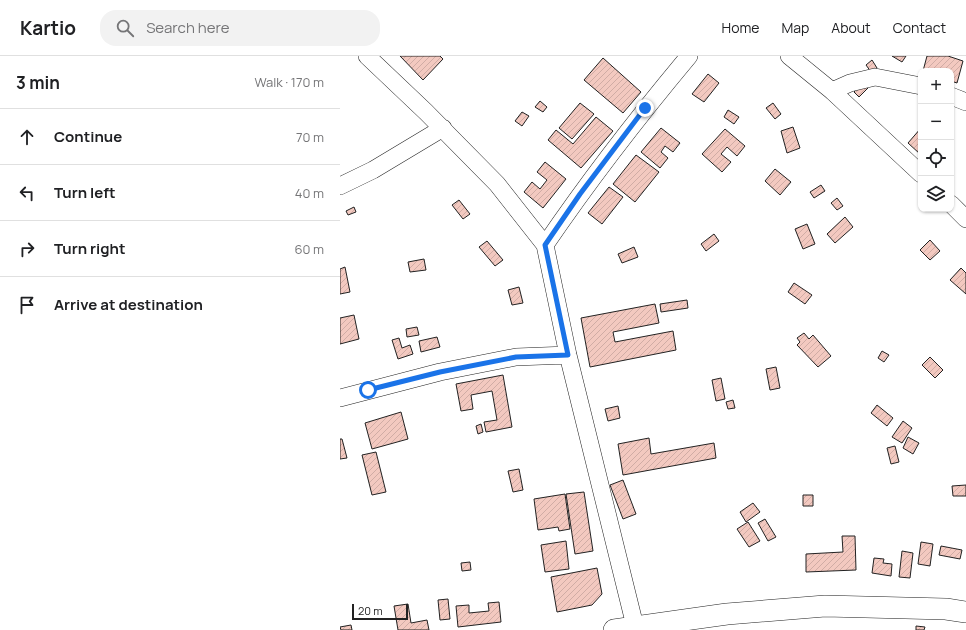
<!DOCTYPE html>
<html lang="en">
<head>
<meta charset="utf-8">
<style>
  :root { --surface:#fff; --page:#f2f2f2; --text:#202124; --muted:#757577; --line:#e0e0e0 }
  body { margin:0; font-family:Manrope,sans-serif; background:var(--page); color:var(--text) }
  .controls { position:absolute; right:12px; top:12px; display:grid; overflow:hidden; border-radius:8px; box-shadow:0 1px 3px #0004 }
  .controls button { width:36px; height:36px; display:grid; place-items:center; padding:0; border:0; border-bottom:1px solid var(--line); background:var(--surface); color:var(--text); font:20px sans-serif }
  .scale { position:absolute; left:12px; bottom:10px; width:56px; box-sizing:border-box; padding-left:4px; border:2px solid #222; border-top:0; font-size:11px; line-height:14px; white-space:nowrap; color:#222; -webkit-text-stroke:3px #fff; paint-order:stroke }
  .stop { position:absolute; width:12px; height:12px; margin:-9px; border:3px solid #1a73e8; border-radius:50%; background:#fff }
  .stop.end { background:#1a73e8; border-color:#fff; box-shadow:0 1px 4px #0008 }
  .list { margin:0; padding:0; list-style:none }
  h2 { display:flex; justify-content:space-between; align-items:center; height:52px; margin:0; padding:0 16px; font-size:17px }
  h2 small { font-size:13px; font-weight:400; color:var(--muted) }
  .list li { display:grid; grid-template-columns:26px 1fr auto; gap:12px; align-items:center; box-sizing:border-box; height:56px; padding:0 16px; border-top:1px solid var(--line) }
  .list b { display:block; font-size:15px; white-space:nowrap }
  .list em { font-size:13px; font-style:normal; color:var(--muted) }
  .icon { flex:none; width:22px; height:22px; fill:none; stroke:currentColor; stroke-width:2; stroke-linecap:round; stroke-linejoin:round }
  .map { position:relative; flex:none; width:626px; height:574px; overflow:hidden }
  header { display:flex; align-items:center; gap:24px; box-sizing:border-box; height:56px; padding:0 20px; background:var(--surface); border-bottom:1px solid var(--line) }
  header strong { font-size:19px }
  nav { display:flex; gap:22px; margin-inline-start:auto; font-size:14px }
  .search { width:280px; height:36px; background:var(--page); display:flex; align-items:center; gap:10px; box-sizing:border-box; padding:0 14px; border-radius:16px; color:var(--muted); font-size:15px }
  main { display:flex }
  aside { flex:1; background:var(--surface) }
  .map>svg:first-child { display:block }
  .building { fill:url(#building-hatch); stroke:#222 }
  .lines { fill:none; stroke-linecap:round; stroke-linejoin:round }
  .minor-casing { stroke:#222; stroke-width:18 }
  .tertiary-casing { stroke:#222; stroke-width:22 }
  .minor { stroke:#fff; stroke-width:17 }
  .tertiary { stroke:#fff; stroke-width:21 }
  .route { stroke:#1a73e8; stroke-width:5 }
</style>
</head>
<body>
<header>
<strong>Kartio</strong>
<div class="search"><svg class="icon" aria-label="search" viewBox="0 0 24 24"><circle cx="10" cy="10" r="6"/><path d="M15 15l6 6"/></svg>Search here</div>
<nav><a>Home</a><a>Map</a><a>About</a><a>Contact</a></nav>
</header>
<main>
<aside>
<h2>3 min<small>Walk · 170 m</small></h2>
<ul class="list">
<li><svg class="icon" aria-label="ahead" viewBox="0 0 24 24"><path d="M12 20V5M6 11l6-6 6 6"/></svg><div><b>Continue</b></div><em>70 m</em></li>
<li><svg class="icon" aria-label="left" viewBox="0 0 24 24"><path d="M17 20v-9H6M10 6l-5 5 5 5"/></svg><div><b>Turn left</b></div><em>40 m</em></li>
<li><svg class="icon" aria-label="right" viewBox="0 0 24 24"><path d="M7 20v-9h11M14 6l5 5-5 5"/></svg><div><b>Turn right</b></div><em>60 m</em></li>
<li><svg class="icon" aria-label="arrive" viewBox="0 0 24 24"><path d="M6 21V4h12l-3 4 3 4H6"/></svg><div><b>Arrive at destination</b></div></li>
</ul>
</aside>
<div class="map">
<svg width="626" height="574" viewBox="0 0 626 574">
  <defs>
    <pattern id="building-hatch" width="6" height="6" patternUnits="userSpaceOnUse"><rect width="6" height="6" fill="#f3c9c0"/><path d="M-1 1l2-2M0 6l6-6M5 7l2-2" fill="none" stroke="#d0aca5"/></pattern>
  </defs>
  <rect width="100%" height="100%" fill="#fff"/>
  <!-- building -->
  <path class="building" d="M60,0H100L103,3L83,24Z
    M552,0H566L562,6Z
    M587,0H608L623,5L617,27L611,25V15H583Z
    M263,2L301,36L283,57L244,24Z
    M532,4L537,12L531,16L526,9Z
    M368,18L379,27L364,46L352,38Z
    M523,27L528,32L519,41L514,36Z
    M200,45L207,51L203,56L195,51Z
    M240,47L254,58L232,83L219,72Z
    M433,47L441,58L435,63L426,52Z
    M388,54L399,61L394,68L384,61Z
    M182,56L189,60L182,70L175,65Z
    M256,61L273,75L241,112L208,84L216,74L233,88Z
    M453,71L460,92L447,97L441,75Z
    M321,72L340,87L333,96L325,90L321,96L328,102L320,112L301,96Z
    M581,72V96L580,98L568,87Z
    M385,73L405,90L397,100L387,91L381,98L391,106L382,116L362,98Z
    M296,99L319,116L295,146L273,128Z
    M205,106L226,123L203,152L184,136L192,126L200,133L207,124L197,116Z
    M435,113L451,126L440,139L425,125Z
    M481,129L485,135L474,142L470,136Z
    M269,131L283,141L262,168L248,157Z
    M497,142L503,150L497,154L491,147Z
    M119,144L130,158L123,163L112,149Z
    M14,151L16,156L8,159L6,155Z
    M505,161L513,171L495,187L487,178Z
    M467,168L475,188L463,193L455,173Z
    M374,178L379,185L366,195L361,188Z
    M590,184L600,195L590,204L580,194Z
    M147,185L163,204L155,210L139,191Z
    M294,191L298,201L282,207L278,198Z
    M84,203L86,214L70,216L68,206Z
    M5,211L10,236L0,238V213Z
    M621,212L626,217V238L610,224Z
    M454,227L472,239L465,248L448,236Z
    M179,231L183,247L172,249L168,234Z
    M347,244L348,252L321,256L320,248Z
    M315,248L319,267L273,276L275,286L333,275L336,294L250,311L241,262Z
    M14,259L19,283L0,288V262Z
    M77,271L79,279L67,281L66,273Z
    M464,277L469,283L473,279L491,300L478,311L457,289L460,286L457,282Z
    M97,281L100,291L81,296L79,285Z
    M59,282L62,292L70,289L73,298L58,303L52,284Z
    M542,295L549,299L544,306L538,302Z
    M590,301L603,314L595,322L582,309Z
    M436,311L440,332L430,334L426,313Z
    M163,319L172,371L146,376L144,366L157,364L152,335L131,339L133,353L121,355L116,328Z
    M381,322L385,343L376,345L372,324Z
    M393,344L395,352L388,353L386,346Z
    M537,349L553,362L547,370L531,357Z
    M278,350L280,362L268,365L265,353Z
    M61,356L68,383L32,393L25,367Z
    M563,365L572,372L562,387L552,381Z
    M141,368L143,376L138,378L136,370Z
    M568,381L579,387L573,398L563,392Z
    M309,382L311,398L374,387L376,402L283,419L278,388Z
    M0,383H2L7,402L0,403Z
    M555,390L559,406L551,408L547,392Z
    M36,396L46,436L32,439L22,399Z
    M179,413L183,434L173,436L168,415Z
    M283,424L296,458L283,463L270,429Z
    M626,429V440H613L612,430Z
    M244,436L253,495L235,498L226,438Z
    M225,438L230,473L219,475L218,471L198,474L194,443Z
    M463,439H473V450H463Z
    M413,447L420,456L406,466L400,456Z
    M425,463L436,481L428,485L418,467Z
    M408,466L420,485L409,491L397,473Z
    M502,480H515L516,514L466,516V498L503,496Z
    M226,485L229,513L205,516L201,489Z
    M581,486L593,488L590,510L578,508Z
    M601,490L622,494L620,503L599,499Z
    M562,495L573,497L570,522L559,521Z
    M534,502L544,503L543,507L552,508L551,520L532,517Z
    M130,506L131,514L122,515L121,507Z
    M257,512L262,538L252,549L217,556L211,521Z
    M108,543L110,563L100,564L98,544Z
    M159,546L161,566L118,571L116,550L129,549V557L149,555L148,547Z
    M68,548L71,567L87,564L89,574H58L54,550Z
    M11,569L12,574H1L0,571Z
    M576,570L585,571L584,574H576Z"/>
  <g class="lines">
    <defs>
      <path id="minor" d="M27,0L86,56L157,128L205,189L228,299L295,570
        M449,0L492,35L581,118
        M492,35L510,27L535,21L581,30
        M611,40L626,46
        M0,130L33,114L103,72
        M611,148L626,163
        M205,189C250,123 298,61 349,0
        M0,342L100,316L176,301L228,299"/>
      <path id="tertiary" d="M274,574L387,558L485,550L606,553L626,556"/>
    </defs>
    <!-- minor casing -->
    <use href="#minor" class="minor-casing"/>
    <!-- tertiary casing -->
    <use href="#tertiary" class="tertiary-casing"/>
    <!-- minor -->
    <use href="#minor" class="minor"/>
    <!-- tertiary -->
    <use href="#tertiary" class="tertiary"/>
  </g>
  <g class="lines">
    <!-- route -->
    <path class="route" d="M28,334L100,316L176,301L228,299L205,189L240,138L305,52"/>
  </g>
</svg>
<div class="controls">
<button>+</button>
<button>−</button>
<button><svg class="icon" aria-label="locate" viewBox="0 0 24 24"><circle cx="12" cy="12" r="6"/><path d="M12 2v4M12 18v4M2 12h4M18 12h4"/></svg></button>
<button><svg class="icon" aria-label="layers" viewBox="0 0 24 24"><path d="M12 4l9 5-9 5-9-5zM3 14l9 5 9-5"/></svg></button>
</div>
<div class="scale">20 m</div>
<div class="stop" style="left:28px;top:334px"></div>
<div class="stop end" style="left:305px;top:52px"></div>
</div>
</main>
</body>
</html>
